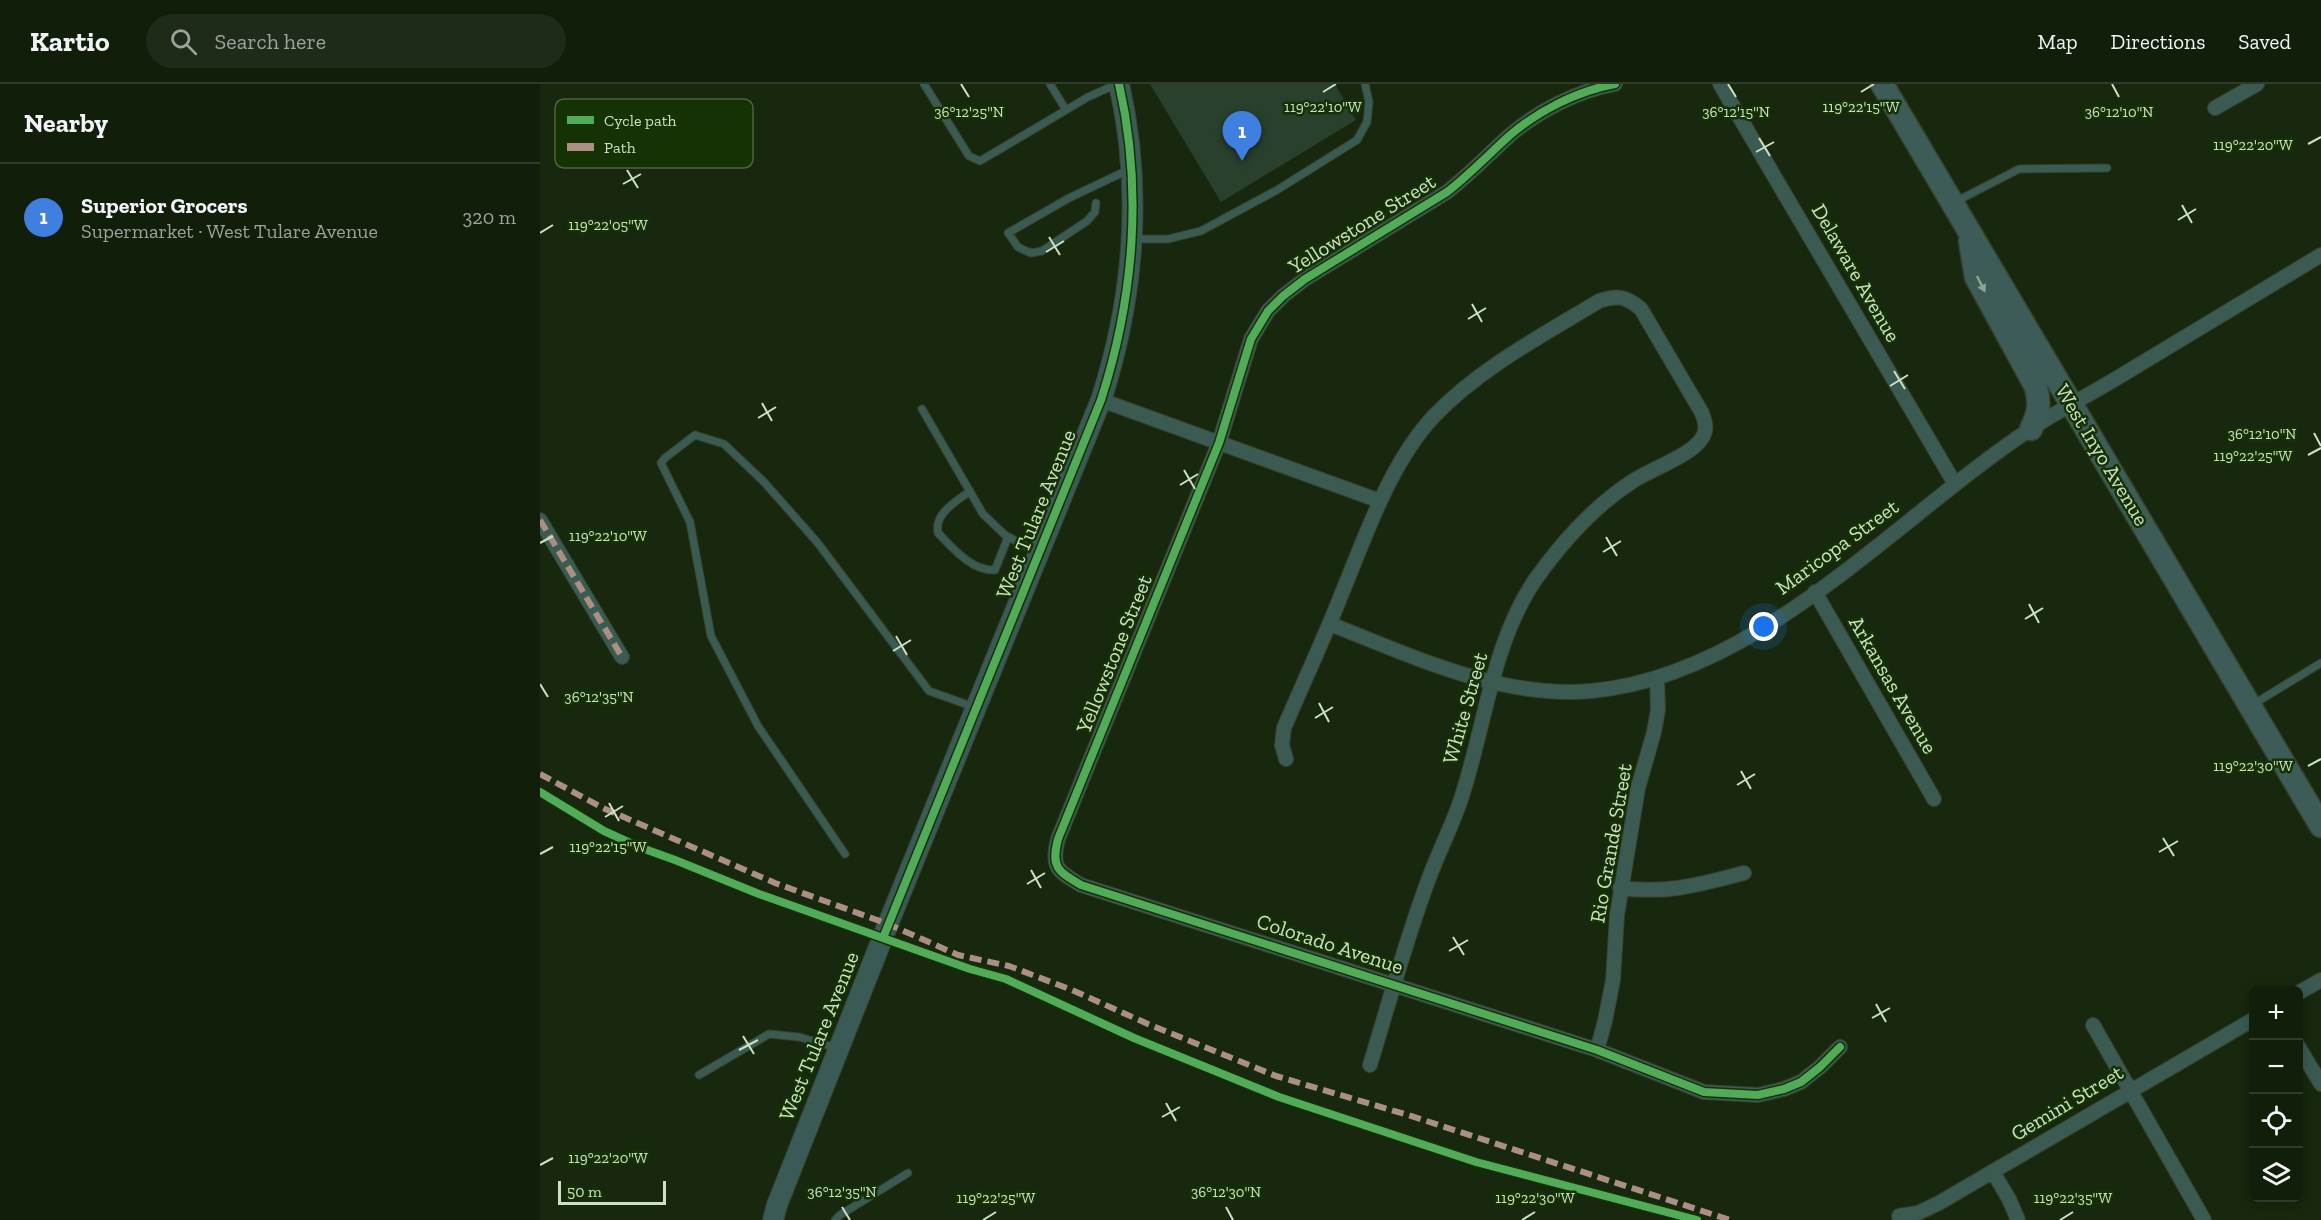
<!DOCTYPE html>
<html lang="en">
<head>
<meta charset="utf-8">
<style>
  :root { --surface:#111e0a; --page:#1e2b18; --text:#f1f3f6; --muted:#9ca29c; --line:#303c2b; --accent:#8da086 }
  body { margin:0; font-family:"Zilla Slab",serif; background:var(--page); color:var(--text) }
  .controls { position:absolute; right:18px; bottom:18px; display:grid; overflow:hidden; border-radius:9px; box-shadow:0 3px 15px #0003 }
  .controls button { width:54px; height:54px; display:grid; place-items:center; padding:0; border:0; border-bottom:2px solid var(--line); background:var(--surface); color:var(--text); font:30px sans-serif }
  .scale { position:absolute; left:18px; bottom:15px; width:108px; box-sizing:border-box; padding-left:6px; border:3px solid #cde0c6; border-top:0; font-size:16px; line-height:21px; white-space:nowrap; color:#cde0c6; -webkit-text-stroke:4px #143203; paint-order:stroke }
  .you { position:absolute; left:1224px; top:543px; width:21px; height:21px; margin:-15px; border:4px solid #fff; border-radius:50%; background:#1a73e8; box-shadow:0 0 0 9px #1a73e833 }
  .badge { display:grid; place-items:center; width:39px; height:39px; border-radius:50%; background:var(--accent); color:#fff; font-size:20px; font-weight:700 }
  .pin { position:absolute; translate:-50% -50px; filter:drop-shadow(0 2px 3px #0008) }
  .pin::after { content:''; position:absolute; top:32px; width:21px; height:18px; background:inherit; clip-path:polygon(0 0,100% 0,50% 100%) }
  .list { margin:0; padding:0; list-style:none }
  h2 { display:flex; justify-content:space-between; align-items:center; height:78px; margin:0; padding:0 24px; font-size:26px }
  h2 small { font-size:20px; font-weight:400; color:var(--muted) }
  .list li { display:grid; grid-template-columns:39px 1fr auto; gap:18px; align-items:center; box-sizing:border-box; height:108px; padding:0 24px; border-top:2px solid var(--line) }
  .list b { display:block; font-size:22px; white-space:nowrap }
  .list p { margin:0; font-size:20px; white-space:nowrap; color:var(--muted) }
  .list em { font-size:20px; font-style:normal; color:var(--muted) }
  .icon { flex:none; width:33px; height:33px; fill:none; stroke:currentColor; stroke-width:2; stroke-linecap:round; stroke-linejoin:round }
  .map { position:relative; flex:none; width:1781px; height:1136px; overflow:hidden }
  header { display:flex; align-items:center; gap:36px; box-sizing:border-box; height:84px; padding:0 30px; background:var(--surface); border-bottom:2px solid var(--line) }
  header strong { font-size:28px }
  nav { display:flex; gap:33px; margin-inline-start:auto; font-size:21px }
  .search { width:420px; height:54px; background:var(--page); display:flex; align-items:center; gap:15px; box-sizing:border-box; padding:0 21px; border-radius:33px; color:var(--muted); font-size:22px }
  main { display:flex }
  aside { flex:1; background:var(--surface) }
  .map>svg:first-child { display:block }
  .building { fill:#29402d }
  .lines { fill:none; stroke-linecap:round; stroke-linejoin:round }
  .service-casing { stroke:#35432d; stroke-width:9 }
  .minor-casing { stroke:#35432d; stroke-width:16 }
  .secondary-casing { stroke:#35432d; stroke-width:22 }
  .primary-casing { stroke:#35432d; stroke-width:25 }
  .service { stroke:#3a5a52; stroke-width:7 }
  .minor { stroke:#3a5a52; stroke-width:14 }
  .secondary { stroke:#395a55; stroke-width:20 }
  .primary { stroke:#3e5c57; stroke-width:22 }
  .quiet { stroke:#ac8f84; stroke-width:6; stroke-dasharray:12 6; stroke-linecap:butt }
  .cycleway-casing { stroke:#143203; stroke-width:11 }
  .cycleway { stroke:#51ab58; stroke-width:8 }
  .oneway { fill:#8da594 }
  .ticks { fill:none; stroke:#cde0c6; stroke-width:2 }
  .labels { text-anchor:middle; stroke-width:5; stroke-linejoin:round; paint-order:stroke }
  .street-label { font-size:21px; fill:#cde0c6; stroke:#143203 }
  .key { fill:#143203; stroke:#4c663e; stroke-width:1.5 }
  .key-label { font-size:16px; fill:#cde0c6 }
  .ticks-label { font-size:15px; text-anchor:middle; fill:#cde0c6; stroke:#143203; stroke-width:5; stroke-linejoin:round; paint-order:stroke }
</style>
</head>
<body>
<header>
<strong>Kartio</strong>
<div class="search"><svg class="icon" aria-label="search" viewBox="0 0 24 24"><circle cx="10" cy="10" r="6"/><path d="M15 15l6 6"/></svg>Search here</div>
<nav><a>Map</a><a>Directions</a><a>Saved</a></nav>
</header>
<main>
<aside>
<h2>Nearby<small></small></h2>
<ul class="list">
<li><span class="badge" style="background:#3f7fe0">1</span><div><b>Superior Grocers</b><p>Supermarket · West Tulare Avenue</p></div><em>320 m</em></li>
</ul>
</aside>
<div class="map">
<svg width="1781" height="1136" viewBox="0 0 1781 1136">
  <rect width="100%" height="100%" fill="#17280e"/>
  <!-- building -->
  <path class="building" d="M610,0H795L816,36L681,118Z"/>
  <g class="lines">
    <defs>
      <path id="service" d="M384,0L429,72L440,77L548,13L577,0
        M510,0L526,26
        M1415,118L1479,85L1567,84
        M556,119L555,128L547,137L502,167L491,169L484,166L478,163L468,149L529,114L590,85
        M592,155H628L661,147L737,106L817,56L827,38L829,18L825,0
        M382,325L443,430L465,451L497,468
        M430,407C416,418 394,429 398,449C413,464 431,487 455,486L468,453
        M1712,621L1781,579
        M305,770L218,642L171,552L150,438L121,379L125,374L155,351L184,360L224,398L277,458L389,607L434,623
        M159,991L229,950L259,953L297,964
        M295,1136L300,1131L368,1089"/>
      <path id="minor" d="M1075,0C1037,7 998,27 969,52C948,71 929,91 907,108L765,195L743,212L728,227L711,255L679,359L518,755C511,783 517,787 541,801L1057,966L1164,1008L1218,1011L1244,1005L1261,998L1280,983L1300,963
        M1180,0L1415,400
        M1675,24L1717,0
        M561,316L840,417
        M0,436L82,573
        M1275,508L1394,715
        M790,540C872,572 961,615 1051,607C1218,592 1355,435 1489,346C1519,326 1551,310 1582,291C1648,251 1715,211 1781,171
        M746,675L742,661L744,644C763,599 784,555 802,509C826,451 850,379 894,332C940,284 1003,251 1059,217C1077,211 1086,212 1101,225L1162,329C1166,340 1168,348 1159,358C1146,373 1112,385 1093,397C1054,422 1022,458 995,496C952,559 945,643 921,715C912,742 899,767 889,794C866,855 849,919 830,981
        M1080,804C1128,810 1158,801 1204,789
        M1758,909L1781,896
        M1553,941L1664,1136
        M1758,962L1781,1000
        M1057,966L1065,937L1073,896L1077,831L1098,704L1114,648L1118,626L1117,595
        M1453,1088L1469,1115L1478,1136
        M1359,1132L1378,1129L1399,1119L1714,935"/>
      <path id="secondary" d="M233,1136L237,1121L348,840L561,316C594,214 603,105 579,0"/>
      <path id="primary" d="M1342,0L1781,742
        M1430,157L1436,193L1496,303C1500,320 1499,329 1491,345"/>
    </defs>
    <!-- service casing -->
    <use href="#service" class="service-casing"/>
    <!-- minor casing -->
    <use href="#minor" class="minor-casing"/>
    <!-- secondary casing -->
    <use href="#secondary" class="secondary-casing"/>
    <!-- primary casing -->
    <use href="#primary" class="primary-casing"/>
    <!-- service -->
    <use href="#service" class="service"/>
    <!-- minor -->
    <use href="#minor" class="minor"/>
    <!-- secondary -->
    <use href="#secondary" class="secondary"/>
    <!-- primary -->
    <use href="#primary" class="primary"/>
    <!-- quiet -->
    <path class="quiet" d="M0,436L82,573
      M0,690L63,724L235,799L348,840L418,871L469,882L532,906L608,940L736,992L868,1031L1190,1136"/>
    <defs>
      <path id="cycleway" d="M1075,0C1037,7 998,27 969,52C948,71 929,91 907,108L765,195L743,212L728,227L711,255L679,359L518,755C511,783 517,787 541,801L1057,966L1164,1008L1218,1011L1244,1005L1261,998L1280,983L1300,963
        M0,708L64,747L99,763L135,776L219,810L430,885L466,895L594,954L739,1013L936,1078L1157,1136
        M343,854L561,316C594,214 603,105 579,0"/>
    </defs>
    <!-- cycleway casing -->
    <use href="#cycleway" class="cycleway-casing"/>
    <!-- cycleway -->
    <use href="#cycleway" class="cycleway"/>
  </g>
  <!-- one-way arrows -->
  <defs><path id="oneway-solid" d="M-6-.8H1V-3.2L6.5 0L1 3.2V.8H-6Z" transform="scale(1.5)"/></defs>
  <use class="oneway" href="#oneway-solid" transform="translate(1441 200) rotate(63)"/>
  <!-- ticks -->
  <path class="ticks" d="M421,0L429,13M1188,0L1196,13M1572,0L1579,13M783,8L796,0M1321,8L1334,0M1219,54L1230,72M1768,60L1781,53M1216,68L1234,58M87,86L98,104M83,100L101,90M1642,121L1652,139M1638,136L1656,125M0,149L13,141M509,153L520,171M506,168L524,157M932,220L942,238M928,235L946,224M1354,287L1365,305M1350,302L1368,291M222,319L232,337M218,334L236,323M1774,349L1781,362M1768,371L1781,364M644,386L655,405M640,401L658,390M1066,453L1077,472M0,459L13,452M1063,468L1081,457M1489,520L1499,539M1485,535L1503,524M356,552L367,571M353,567L371,556M0,600L8,613M779,619L789,638M775,634L793,623M1768,682L1781,675M1201,687L1211,705M1197,701L1215,690M69,719L79,737M65,733L83,722M1623,754L1634,772M1619,768L1638,757M0,770L13,763M491,786L501,804M487,800L505,789M913,853L924,871M909,867L928,856M1336,920L1346,938M1332,934L1350,924M203,952L214,970M199,966L218,956M626,1019L636,1037M622,1033L640,1023M0,1081L13,1074M302,1123L310,1136M686,1123L693,1136M443,1136L456,1128M982,1136L995,1128M1520,1136L1533,1128"/>
  <g class="labels">
    <!-- street labels -->
    <g class="street-label">
      <text transform="translate(822 140) rotate(-32)" y="7">Yellowstone Street</text>
      <text transform="translate(1316 189) rotate(60)" y="7">Delaware Avenue</text>
      <text transform="translate(1562 371) rotate(59)" y="7">West Inyo Avenue</text>
      <text transform="translate(496 430) rotate(-68)" y="7">West Tulare Avenue</text>
      <text transform="translate(1297 463) rotate(-36)" y="7">Maricopa Street</text>
      <text transform="translate(574 570) rotate(-68)" y="7">Yellowstone Street</text>
      <text transform="translate(1353 601) rotate(60)" y="7">Arkansas Avenue</text>
      <text transform="translate(925 624) rotate(-74)" y="7">White Street</text>
      <text transform="translate(1071 759) rotate(-80)" y="7">Rio Grande Street</text>
      <text transform="translate(790 860) rotate(18)" y="7">Colorado Avenue</text>
      <text transform="translate(279 952) rotate(-68)" y="7">West Tulare Avenue</text>
      <text transform="translate(1527 1019) rotate(-31)" y="7">Gemini Street</text>
    </g>
  </g>
  <!-- legend -->
  <rect x="15" y="15" width="198" height="69" rx="9" class="key"/>
  <rect x="27" y="32" width="27" height="8" fill="#51ab58"/>
  <rect x="27" y="59" width="27" height="8" fill="#ac8f84"/>
  <g class="key-label">
    <text x="64" y="42">Cycle path</text>
    <text x="64" y="69">Path</text>
  </g>
  <g class="ticks-label">
    <text x="783" y="28">119°22'10"W</text>
    <text x="1321" y="28">119°22'15"W</text>
    <text x="429" y="33">36°12'25"N</text>
    <text x="1196" y="33">36°12'15"N</text>
    <text x="1579" y="33">36°12'10"N</text>
    <text x="1713" y="66">119°22'20"W</text>
    <text x="68" y="146">119°22'05"W</text>
    <text x="1722" y="355">36°12'10"N</text>
    <text x="1713" y="377">119°22'25"W</text>
    <text x="68" y="457">119°22'10"W</text>
    <text x="59" y="618">36°12'35"N</text>
    <text x="1713" y="687">119°22'30"W</text>
    <text x="68" y="768">119°22'15"W</text>
    <text x="68" y="1079">119°22'20"W</text>
    <text x="302" y="1113">36°12'35"N</text>
    <text x="686" y="1113">36°12'30"N</text>
    <text x="456" y="1119">119°22'25"W</text>
    <text x="995" y="1119">119°22'30"W</text>
    <text x="1533" y="1119">119°22'35"W</text>
  </g>
</svg>
<div class="controls">
<button>+</button>
<button>−</button>
<button><svg class="icon" aria-label="locate" viewBox="0 0 24 24"><circle cx="12" cy="12" r="6"/><path d="M12 2v4M12 18v4M2 12h4M18 12h4"/></svg></button>
<button><svg class="icon" aria-label="layers" viewBox="0 0 24 24"><path d="M12 4l9 5-9 5-9-5zM3 14l9 5 9-5"/></svg></button>
</div>
<div class="scale">50 m</div>
<div class="you"></div>
<div class="pin badge" style="left:702px;top:77px;background:#3f7fe0">1</div>
</div>
</main>
</body>
</html>
